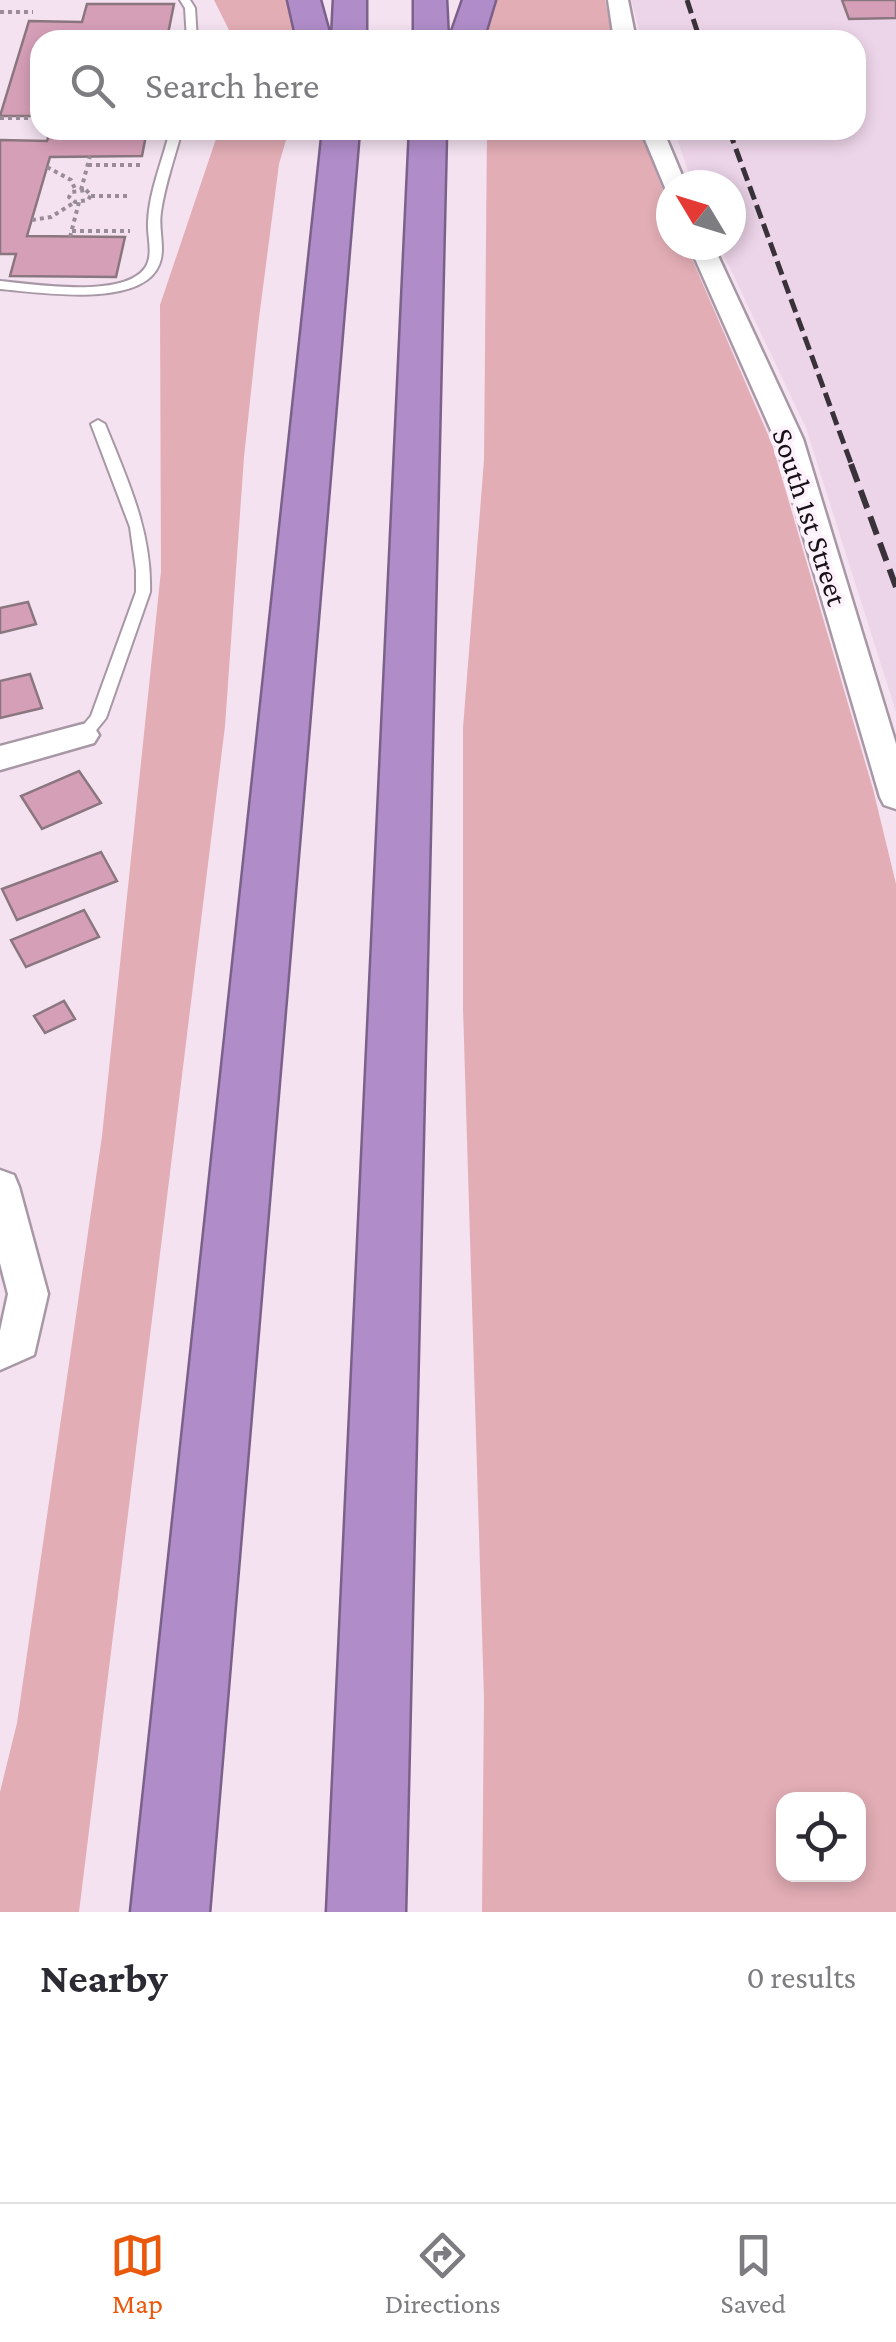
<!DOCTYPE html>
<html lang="en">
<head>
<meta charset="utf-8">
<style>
  :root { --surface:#fff; --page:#f7f7f7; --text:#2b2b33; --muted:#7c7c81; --line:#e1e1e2; --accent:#ea580c }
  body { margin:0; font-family:"Crimson Pro",serif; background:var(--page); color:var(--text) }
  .controls { position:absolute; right:30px; bottom:30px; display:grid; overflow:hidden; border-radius:20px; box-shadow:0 5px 15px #0003 }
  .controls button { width:90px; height:90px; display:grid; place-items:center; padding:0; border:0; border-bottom:2px solid var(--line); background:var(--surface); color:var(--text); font:50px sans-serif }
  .compass { position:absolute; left:656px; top:170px; width:90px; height:90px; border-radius:50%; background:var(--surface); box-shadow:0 5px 15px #0003; rotate:308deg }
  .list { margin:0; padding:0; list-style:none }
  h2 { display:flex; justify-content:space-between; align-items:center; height:130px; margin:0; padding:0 40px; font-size:42px }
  h2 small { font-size:32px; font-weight:400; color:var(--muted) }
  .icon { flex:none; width:55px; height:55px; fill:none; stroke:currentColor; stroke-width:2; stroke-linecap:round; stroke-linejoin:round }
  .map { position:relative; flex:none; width:896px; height:1912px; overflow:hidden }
  .search { position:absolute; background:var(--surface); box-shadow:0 5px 15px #0003; left:30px; right:30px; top:30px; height:110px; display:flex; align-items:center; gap:25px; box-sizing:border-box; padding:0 35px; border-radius:30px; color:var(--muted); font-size:38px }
  .sheet { height:290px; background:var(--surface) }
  nav { display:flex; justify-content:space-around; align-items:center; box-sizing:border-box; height:140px; border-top:2px solid var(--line); background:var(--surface); font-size:28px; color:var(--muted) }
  nav a { display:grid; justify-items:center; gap:5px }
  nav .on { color:var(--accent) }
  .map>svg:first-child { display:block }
  .built { fill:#edd5e9 }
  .green { fill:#e2adb5; fill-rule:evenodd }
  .building { fill:#d69fb8; stroke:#8a767e; stroke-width:2.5 }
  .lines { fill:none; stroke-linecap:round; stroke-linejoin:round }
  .service-casing { stroke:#a898a6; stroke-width:4 }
  .minor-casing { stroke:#a898a6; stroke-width:5 }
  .motorway-casing { stroke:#7b618a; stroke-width:5 }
  .path { stroke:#998c98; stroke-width:4; stroke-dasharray:4 4; stroke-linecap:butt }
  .service { fill:#fff; fill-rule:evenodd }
  .minor { fill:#fff; fill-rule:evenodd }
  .motorway { fill:#b08cc8; fill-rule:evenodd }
  .rail-far1 { stroke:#3a323a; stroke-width:5; stroke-dasharray:14 6; stroke-linecap:butt }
  .rail { stroke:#3a323a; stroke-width:6; stroke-dasharray:19 9; stroke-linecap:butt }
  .labels { text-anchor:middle; stroke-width:8; stroke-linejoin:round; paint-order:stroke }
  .street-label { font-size:30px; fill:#181218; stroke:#fdf2fb }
</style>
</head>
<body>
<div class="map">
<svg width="896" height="1912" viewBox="0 0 896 1912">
  <rect width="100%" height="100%" fill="#f4e2f1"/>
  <!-- built -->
  <path class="built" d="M631,0H896V712L806,428L719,245H731V185H693L674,130H856V40H642Z"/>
  <!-- green -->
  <path class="green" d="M214,0H294L301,40H234Z
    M490,0H605L613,40H486Z
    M219,130H289L279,164L258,326L244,457L225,726L79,1912H0V1792L17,1723L102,1136L161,571L160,305Z
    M487,130H640L671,211V245H686L772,444L873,789L896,884V1912H482L484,1698L463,1008V728L484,460ZM784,1800H858V1874H784Z"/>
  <!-- building -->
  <path class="building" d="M842,0H896V18L849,19Z
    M87,4H174L168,34L83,33L81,40H40V116H0L29,21L82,22Z
    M50,130H147L142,156L50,157L27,236L125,237L116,277L10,276L16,254H0V140L47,141Z
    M28,602L36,624L0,633V608Z
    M30,674L42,708L0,718V681Z
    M79,771L101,803L42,829L21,796Z
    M101,852L117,881L17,920L2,889Z
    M84,910L99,937L26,967L11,940Z
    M64,1001L75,1019L45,1033L34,1016Z"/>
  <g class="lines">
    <defs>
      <path id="service" d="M180,0H190L195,8L197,40H187L185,8Z
        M170,130H182C175,157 165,184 161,212C158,229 166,249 159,265C141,309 37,292 0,289V281C33,284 123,299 145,268C154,255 147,237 148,222C149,191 163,160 170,130Z
        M98,420L105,424C127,479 152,531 150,592L106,718L89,739L83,741L75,735L91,716L136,592V570L130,527L91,424Z"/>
      <path id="minor" d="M608,0H628L636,40H614Z
        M641,130H663L686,185H671V191L666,190Z
        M689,245H713L803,439L896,744V809L884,805L880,797L775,439Z
        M83,724L94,727L99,735L94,743L0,770V746Z
        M0,1170L14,1175L19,1187L48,1294L34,1355L0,1370V1331L8,1294L0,1263Z"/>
      <path id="motorway" d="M288,0H320L331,40H297Z
        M334,0H366V40H332Z
        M414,0H446L448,40H414Z
        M463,0H495L483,40H449Z
        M323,130H359L209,1912H131Z
        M410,130H446L405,1912H327Z"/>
    </defs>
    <!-- service casing -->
    <use href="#service" class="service-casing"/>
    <!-- minor casing -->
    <use href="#minor" class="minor-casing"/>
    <!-- motorway casing -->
    <use href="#motorway" class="motorway-casing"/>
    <!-- path -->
    <path class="path" d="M0,12H33
      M119,40L121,34
      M0,118H40
      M88,165H141
      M47,167L71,180L76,191
      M81,190L90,156
      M86,190L91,195L88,200L75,202L69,197L72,192Z
      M91,196H130
      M32,220L51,217L75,202
      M72,231H130
      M70,237L79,202"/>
    <!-- service -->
    <use href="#service" class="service"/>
    <!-- minor -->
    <use href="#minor" class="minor"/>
    <!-- motorway -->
    <use href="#motorway" class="motorway"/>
    <!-- rail-far1 -->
    <path class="rail-far1" d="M687,0L700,40
      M729,130L852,466"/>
    <!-- rail -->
    <path class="rail" d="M851,464L896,587"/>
  </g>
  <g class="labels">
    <!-- street labels -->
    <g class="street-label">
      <text transform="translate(810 517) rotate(72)" y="10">South 1st Street</text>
    </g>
  </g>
</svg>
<div class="controls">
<button><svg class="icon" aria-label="locate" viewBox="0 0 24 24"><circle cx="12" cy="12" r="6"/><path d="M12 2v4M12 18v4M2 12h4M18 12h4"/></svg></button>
</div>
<svg class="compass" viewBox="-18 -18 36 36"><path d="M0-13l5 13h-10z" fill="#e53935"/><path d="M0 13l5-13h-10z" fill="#7c7c81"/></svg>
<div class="search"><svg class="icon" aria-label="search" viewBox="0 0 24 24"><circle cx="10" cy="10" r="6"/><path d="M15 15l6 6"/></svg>Search here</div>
</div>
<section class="sheet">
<h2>Nearby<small>0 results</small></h2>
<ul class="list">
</ul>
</section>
<nav>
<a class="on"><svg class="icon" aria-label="map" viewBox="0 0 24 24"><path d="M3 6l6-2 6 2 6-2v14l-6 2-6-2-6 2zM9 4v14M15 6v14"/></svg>Map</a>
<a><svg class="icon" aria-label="directions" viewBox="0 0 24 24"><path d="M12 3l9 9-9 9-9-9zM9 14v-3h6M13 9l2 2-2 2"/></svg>Directions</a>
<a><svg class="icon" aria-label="saved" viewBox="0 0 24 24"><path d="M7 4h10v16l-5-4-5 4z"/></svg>Saved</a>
</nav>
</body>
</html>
